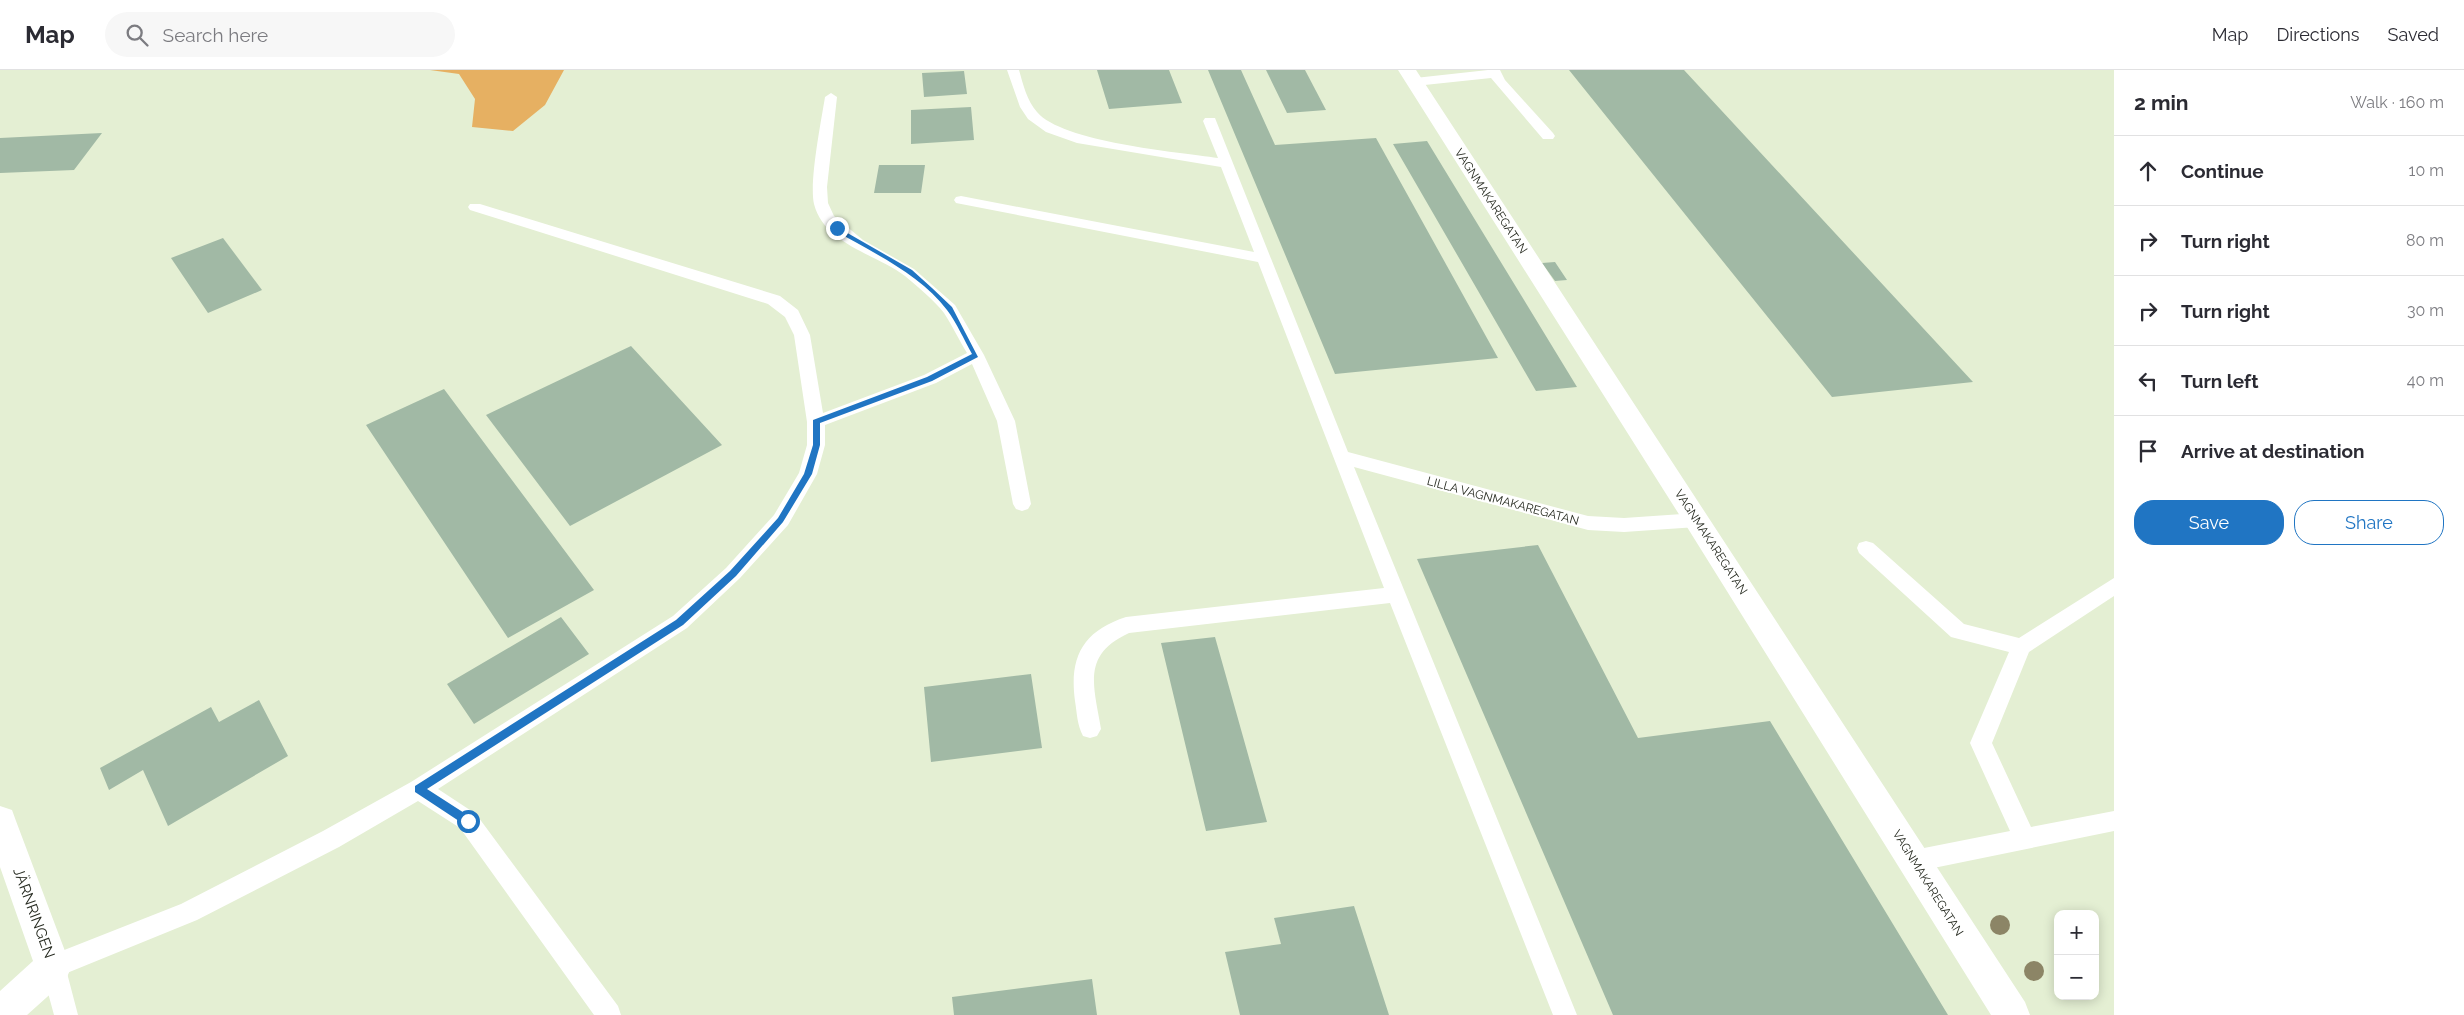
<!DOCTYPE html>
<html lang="en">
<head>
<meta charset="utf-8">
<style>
  :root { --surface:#fff; --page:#f7f7f7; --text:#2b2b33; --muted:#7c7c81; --line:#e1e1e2; --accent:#2075c3 }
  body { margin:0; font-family:Raleway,sans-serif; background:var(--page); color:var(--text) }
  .controls { position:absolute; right:15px; bottom:15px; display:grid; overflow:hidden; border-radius:10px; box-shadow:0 2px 12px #0003 }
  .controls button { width:45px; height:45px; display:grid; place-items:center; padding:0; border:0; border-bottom:1px solid var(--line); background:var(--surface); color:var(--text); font:25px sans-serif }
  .stop { position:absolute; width:15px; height:15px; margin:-11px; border:4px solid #2075c3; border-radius:50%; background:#fff }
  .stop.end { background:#2075c3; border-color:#fff; box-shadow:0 1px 5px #0008 }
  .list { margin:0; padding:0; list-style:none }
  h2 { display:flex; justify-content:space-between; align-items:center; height:65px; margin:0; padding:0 20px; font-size:21px }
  h2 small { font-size:16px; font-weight:400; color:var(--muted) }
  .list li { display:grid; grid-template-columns:32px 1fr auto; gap:15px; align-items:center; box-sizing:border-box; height:70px; padding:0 20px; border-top:1px solid var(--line) }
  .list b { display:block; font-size:19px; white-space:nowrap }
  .list em { font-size:16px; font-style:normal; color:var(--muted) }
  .actions { display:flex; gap:10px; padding:15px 20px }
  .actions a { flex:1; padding:11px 0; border:1px solid var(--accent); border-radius:20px; text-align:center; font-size:18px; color:var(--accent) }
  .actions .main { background:var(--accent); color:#fff }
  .icon { flex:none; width:28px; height:28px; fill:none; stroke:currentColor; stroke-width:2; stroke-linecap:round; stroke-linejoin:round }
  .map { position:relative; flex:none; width:2114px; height:945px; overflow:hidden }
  header { display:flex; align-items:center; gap:30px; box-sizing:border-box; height:70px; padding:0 25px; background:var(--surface); border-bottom:1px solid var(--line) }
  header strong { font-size:24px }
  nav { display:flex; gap:28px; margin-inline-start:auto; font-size:18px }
  .search { width:350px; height:45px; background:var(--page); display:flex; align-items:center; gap:12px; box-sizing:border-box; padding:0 18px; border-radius:28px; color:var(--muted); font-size:19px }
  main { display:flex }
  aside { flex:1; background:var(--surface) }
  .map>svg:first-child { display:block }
  .forest { fill:#e6b062 }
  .building { fill:#a1b9a5 }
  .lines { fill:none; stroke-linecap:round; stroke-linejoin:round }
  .lane { fill:#fff; fill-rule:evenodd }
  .street { fill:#fff; fill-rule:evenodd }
  .tree { fill:#8c8566 }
  .route { fill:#2075c3 }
  .labels { text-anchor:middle; stroke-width:4; stroke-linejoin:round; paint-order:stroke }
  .street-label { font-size:12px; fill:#272b21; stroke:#fff }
  .near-street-label { font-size:15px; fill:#272b21; stroke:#fff }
</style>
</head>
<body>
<header>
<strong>Map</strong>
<div class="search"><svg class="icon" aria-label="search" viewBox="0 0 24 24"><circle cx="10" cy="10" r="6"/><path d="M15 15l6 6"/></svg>Search here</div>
<nav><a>Map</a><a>Directions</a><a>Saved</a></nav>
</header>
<main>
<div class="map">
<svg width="2114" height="945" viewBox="0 0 2114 945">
  <rect width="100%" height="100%" fill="#e4efd3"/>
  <!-- forest -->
  <path class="forest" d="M430,0H564L545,35L513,61L472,57L475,29L459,4Z"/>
  <!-- building -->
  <path class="building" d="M1097,0H1169L1182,33L1109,39Z
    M1208,0H1241L1275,75L1376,68L1498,288L1335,304Z
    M1266,0H1305L1326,40L1287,43Z
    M1569,0H1684L1973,312L1832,327Z
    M964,1L967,24L924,27L922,3Z
    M971,37L974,70L911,74V40Z
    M102,63L74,100L0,103V68Z
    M1427,71L1577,317L1536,321L1393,74Z
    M879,95H925L921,123H874Z
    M223,168L262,220L208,243L171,188Z
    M1555,192L1567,210L1555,211L1542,193Z
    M631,276L722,375L570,456L486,345Z
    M444,319L594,520L508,568L366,355Z
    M1538,475L1638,668L1770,651L1948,945H1613L1417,489Z
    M561,547L589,584L474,654L447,614Z
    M1215,567L1267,752L1206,761L1161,573Z
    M1031,604L1042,678L931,692L924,617Z
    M259,630L288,686L168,756L143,700L109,720L100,698L211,637L219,652Z
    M1354,836L1389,945H1240L1225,882L1281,874L1274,848Z
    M1092,909L1097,945H954L952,927Z"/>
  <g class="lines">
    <!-- lane -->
    <path class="lane" d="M1007,0H1019C1023,14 1027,31 1037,42C1062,72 1177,82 1218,88L1203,51L1205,48H1215L1348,382L1588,446L1624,448L1697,443L1704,445L1706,450L1704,455L1697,457L1624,462L1588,460L1354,397L1577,945H1553L1390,533L1129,563C1081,585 1094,616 1101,659L1097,666L1090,668L1083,666C1077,655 1077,643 1075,631C1069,587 1083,561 1126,547L1384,518L1258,192L956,133L954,130L956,127L961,126L1254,182L1221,97L1077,73L1046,62L1028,49L1020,37Z
      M1488,0H1500L1505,10L1553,63L1555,66L1553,69H1543L1491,8L1415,16L1409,12L1415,8Z
      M831,23L837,27L827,117L828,133L834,146L863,170L914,199L955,235L984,285L1015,351L1031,434L1028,439L1022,441L1016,439L1013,434L997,351L972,294L936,313L825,355V375L817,404L788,455L740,508L687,558L438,719L476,744L618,936L621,945H594L460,758L418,731L339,777L197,850L67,903L78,945H54L41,897L44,888L181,834L323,761L411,712L673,546L726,498L774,445L799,403L807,375V352L794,265L785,247L768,234L470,140L468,137L470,134H480L780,226L798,240L810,265L823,343L924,305L967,283C959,270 952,255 944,243C934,230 917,216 905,206C876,184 824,174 814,134C809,112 821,52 825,27Z
      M1866,471L1873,473L1964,554L2019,568L2114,508V526L2029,582L1992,673L2031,757L2114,741V761L1914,802L1906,799L1903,791L1906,783L1914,780L2010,761L1970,673L2009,582L1951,567L1859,483L1857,478L1859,473Z"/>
    <!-- street -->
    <path class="street" d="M1398,0H1416L2025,932L2030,945H1991L1687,457Z
      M0,736L12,740L16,751L71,897L66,910L27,945H0V921L33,891L0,797Z"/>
  </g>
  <!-- trees -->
  <g class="tree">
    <circle cx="2000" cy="855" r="10"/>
    <circle cx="2034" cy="901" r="10"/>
  </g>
  <!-- route -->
  <path class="route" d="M837,157L912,200L932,218L952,237L978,287L932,311L820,353V375L812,404L783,452L736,506L683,555L427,719L472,748V755H465L415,722V716L676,550L730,501L778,448L804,404L813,375V350L927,307L972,284C964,270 957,253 947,240C920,204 873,183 834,160Z"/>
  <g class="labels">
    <!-- street labels -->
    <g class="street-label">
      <text transform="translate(1491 131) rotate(57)" y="4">VAGNMAKAREGATAN</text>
      <text transform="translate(1503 431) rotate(15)" y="4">LILLA VAGNMAKAREGATAN</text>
      <text transform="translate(1711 472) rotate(57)" y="4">VAGNMAKAREGATAN</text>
      <text transform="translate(1928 813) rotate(58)" y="4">VAGNMAKAREGATAN</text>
    </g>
    <!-- near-street labels -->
    <g class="near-street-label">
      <text transform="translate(34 843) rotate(70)" y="5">JÄRNRINGEN</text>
    </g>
  </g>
</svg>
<div class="controls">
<button>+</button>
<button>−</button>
</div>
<div class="stop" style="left:468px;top:751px"></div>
<div class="stop end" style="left:837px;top:158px"></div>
</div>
<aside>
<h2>2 min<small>Walk · 160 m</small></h2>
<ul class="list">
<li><svg class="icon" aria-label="ahead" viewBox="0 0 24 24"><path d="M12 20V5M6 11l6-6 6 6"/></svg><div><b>Continue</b></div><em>10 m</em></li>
<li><svg class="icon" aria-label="right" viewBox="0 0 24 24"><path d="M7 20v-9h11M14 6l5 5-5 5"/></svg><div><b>Turn right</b></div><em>80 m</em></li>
<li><svg class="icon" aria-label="right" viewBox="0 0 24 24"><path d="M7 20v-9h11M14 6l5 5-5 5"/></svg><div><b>Turn right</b></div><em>30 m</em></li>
<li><svg class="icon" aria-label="left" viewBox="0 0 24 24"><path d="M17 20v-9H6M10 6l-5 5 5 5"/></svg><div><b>Turn left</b></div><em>40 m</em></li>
<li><svg class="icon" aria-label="arrive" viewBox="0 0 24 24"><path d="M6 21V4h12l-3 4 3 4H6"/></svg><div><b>Arrive at destination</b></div></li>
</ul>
<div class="actions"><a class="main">Save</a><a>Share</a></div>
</aside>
</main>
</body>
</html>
